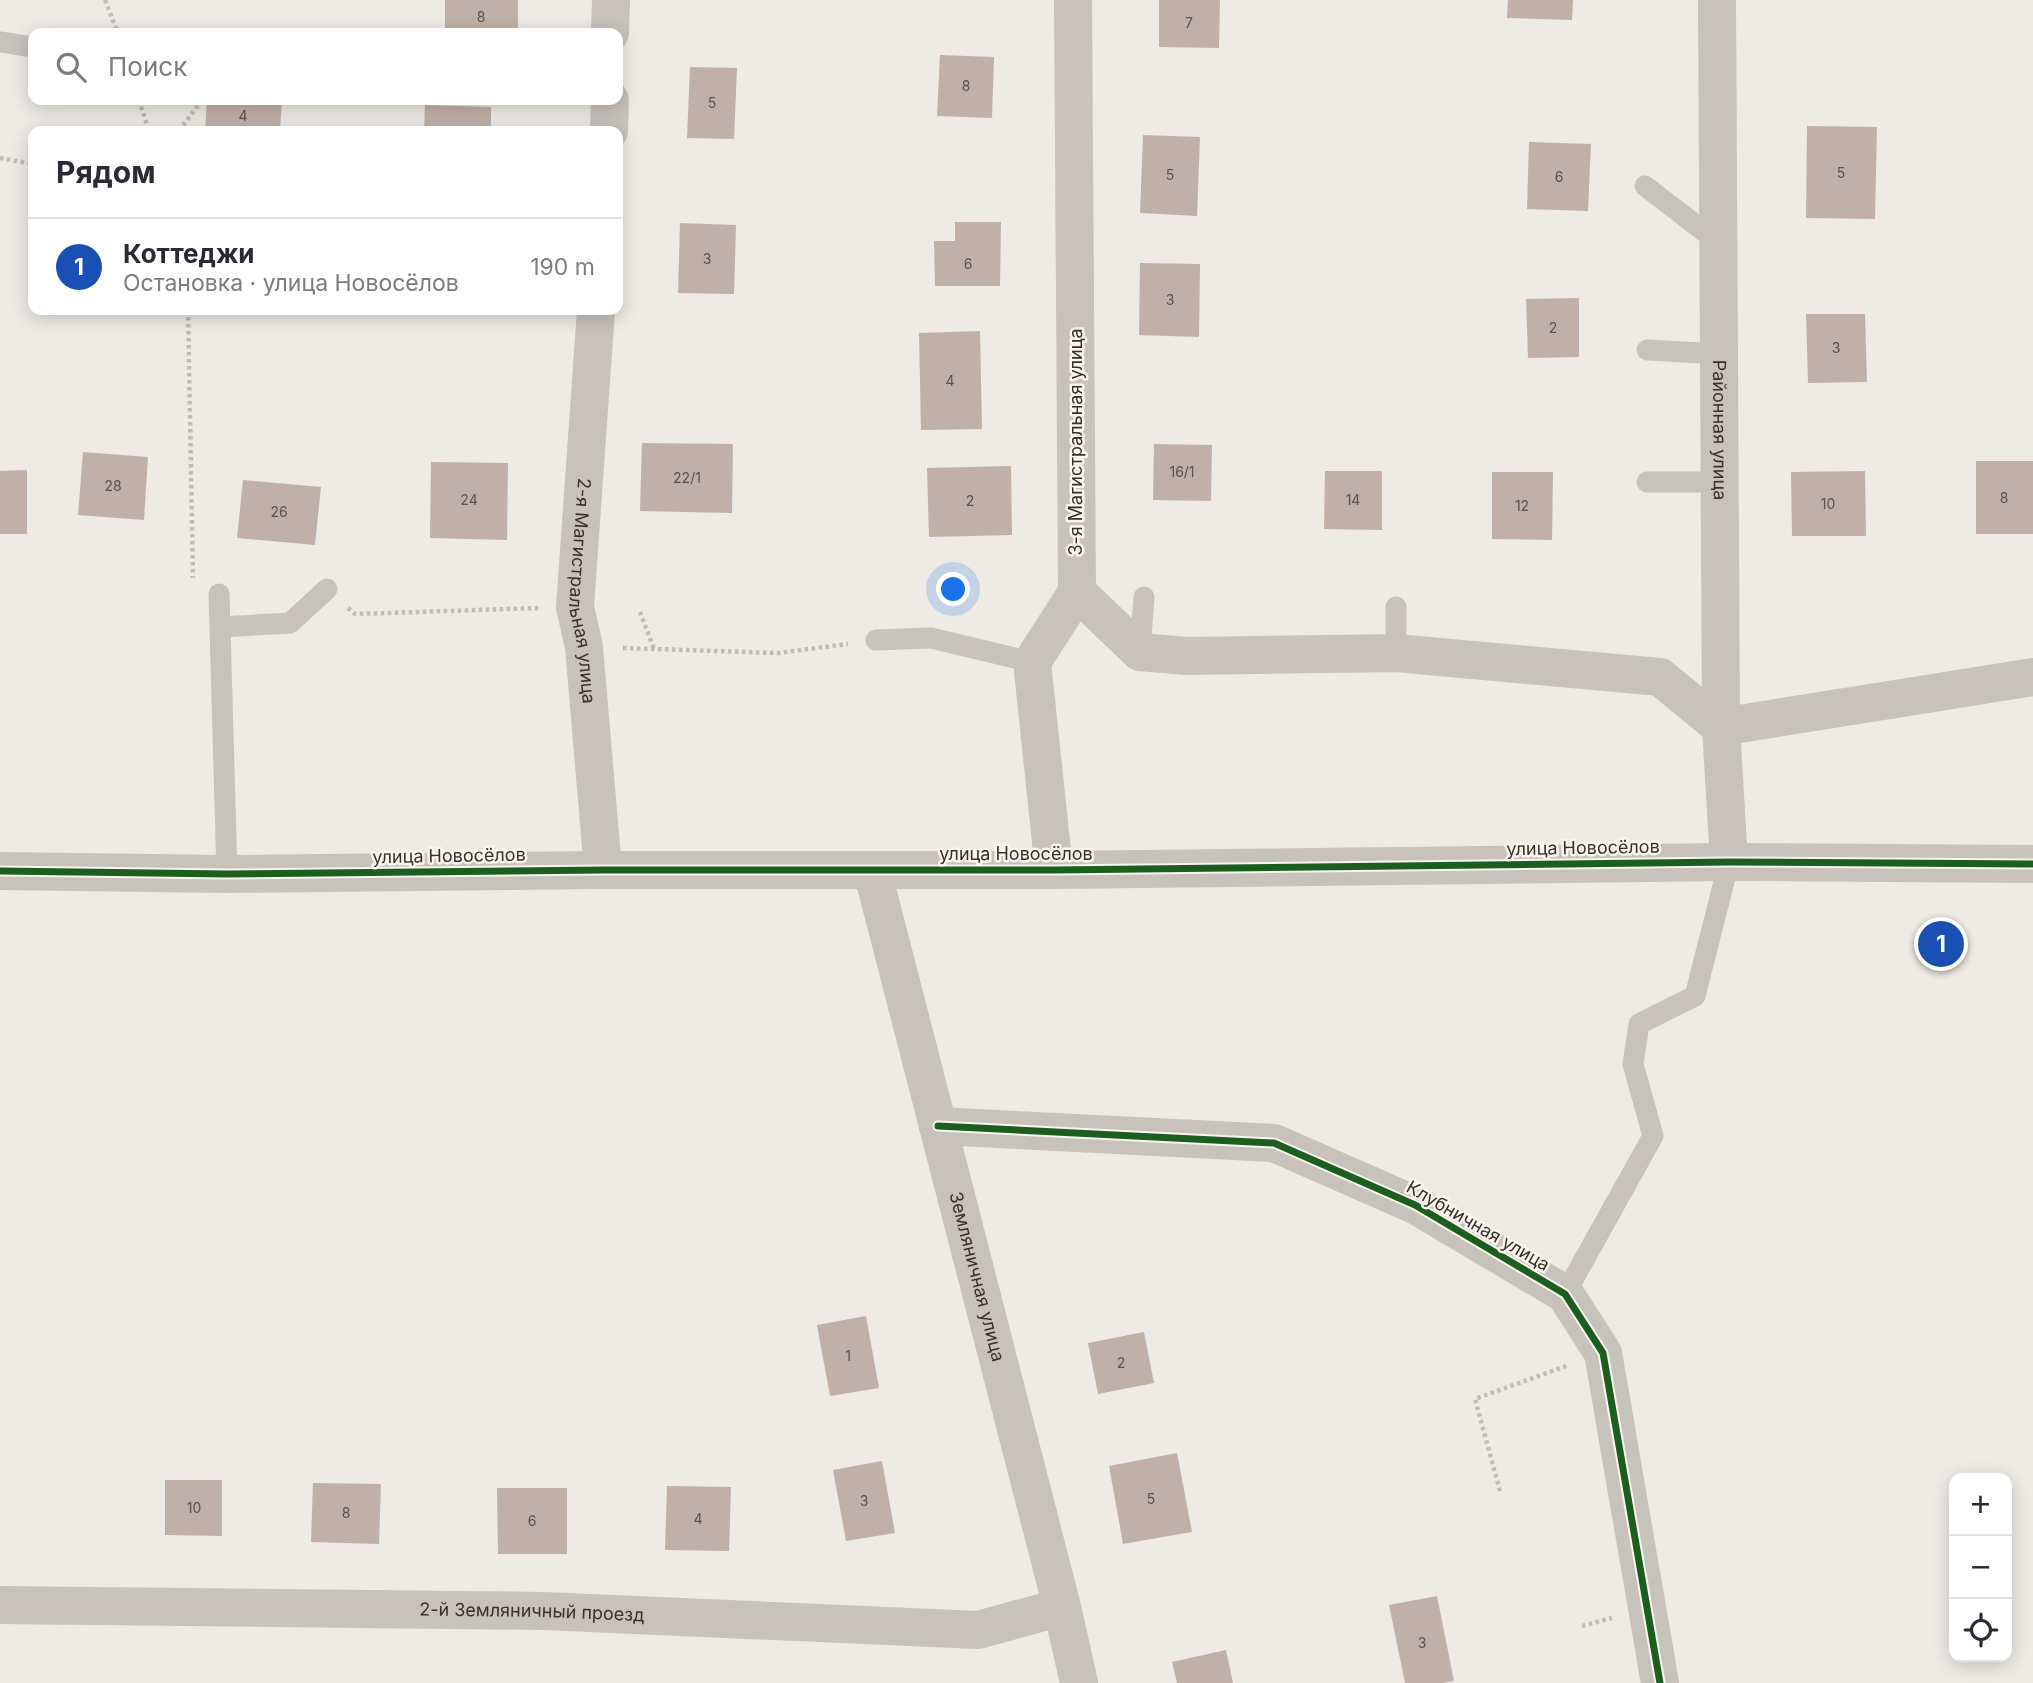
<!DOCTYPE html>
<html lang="ru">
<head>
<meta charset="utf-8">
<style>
  :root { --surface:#fff; --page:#f2f2f3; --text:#2b2b33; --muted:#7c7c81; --line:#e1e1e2; --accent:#111827 }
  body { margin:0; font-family:Inter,sans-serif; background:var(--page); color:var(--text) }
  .controls { position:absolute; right:21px; bottom:21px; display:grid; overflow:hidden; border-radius:14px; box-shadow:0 4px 18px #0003 }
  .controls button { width:63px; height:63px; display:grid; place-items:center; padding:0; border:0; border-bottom:2px solid var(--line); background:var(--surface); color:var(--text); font:35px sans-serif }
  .you { position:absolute; left:954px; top:590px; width:24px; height:24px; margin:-18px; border:5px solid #fff; border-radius:50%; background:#1a73e8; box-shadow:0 0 0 10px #1a73e833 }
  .badge { display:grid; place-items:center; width:46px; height:46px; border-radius:50%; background:var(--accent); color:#fff; font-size:23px; font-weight:700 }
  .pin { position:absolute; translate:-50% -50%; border:4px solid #fff; box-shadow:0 2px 7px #0006 }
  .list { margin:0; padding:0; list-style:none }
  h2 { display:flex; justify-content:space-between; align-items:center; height:91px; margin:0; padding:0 28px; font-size:30px }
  h2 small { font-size:23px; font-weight:400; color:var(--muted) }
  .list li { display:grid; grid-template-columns:46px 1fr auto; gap:21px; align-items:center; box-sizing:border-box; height:98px; padding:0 28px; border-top:2px solid var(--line) }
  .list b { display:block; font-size:26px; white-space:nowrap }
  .list p { margin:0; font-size:23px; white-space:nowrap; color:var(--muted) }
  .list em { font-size:23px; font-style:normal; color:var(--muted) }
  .icon { flex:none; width:38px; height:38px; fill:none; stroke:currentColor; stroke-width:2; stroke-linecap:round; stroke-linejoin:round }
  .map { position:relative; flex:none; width:2033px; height:1683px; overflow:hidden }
  .search { position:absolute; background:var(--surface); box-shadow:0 4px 18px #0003; left:28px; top:28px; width:595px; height:77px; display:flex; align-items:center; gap:18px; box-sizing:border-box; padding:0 24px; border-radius:14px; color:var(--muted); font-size:26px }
  .panel { position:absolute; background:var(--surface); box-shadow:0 4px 18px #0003; left:28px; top:126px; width:595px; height:189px; border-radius:14px }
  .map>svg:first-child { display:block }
  .building { fill:#c1b0a8 }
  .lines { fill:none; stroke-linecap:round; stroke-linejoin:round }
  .path { stroke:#c0bbb6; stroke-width:4.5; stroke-dasharray:3.5 3.5; stroke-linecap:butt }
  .service { stroke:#c8c2bd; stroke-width:21 }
  .minor { stroke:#c8c2bd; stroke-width:38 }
  .tertiary { stroke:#c8c2bd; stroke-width:38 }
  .cycleway-casing { stroke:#faf4ee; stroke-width:11 }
  .cycleway { stroke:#1b5e20; stroke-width:7 }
  .labels { text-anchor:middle; stroke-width:5; stroke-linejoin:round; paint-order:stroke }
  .number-label { font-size:14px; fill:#5b504a }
  .street-label { font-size:18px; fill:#39302b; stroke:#faf4ee }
</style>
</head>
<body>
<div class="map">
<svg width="2033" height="1683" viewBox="0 0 2033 1683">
  <rect width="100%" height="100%" fill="#eeeae5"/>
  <!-- building -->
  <path class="building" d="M445,0H518V33H445Z
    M1159,0H1220L1219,48L1159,47Z
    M1508,0H1573L1572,20L1507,18Z
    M940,55L994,57L992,118L937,116Z
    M690,67L737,68L734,139L687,138Z
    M207,100H282L280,131H205Z
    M425,105L491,107V131H424Z
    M1807,126L1877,127L1875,219L1806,218Z
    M1143,135L1200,137L1197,216L1140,213Z
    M1529,142L1591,144L1588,211L1527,209Z
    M955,222H1001L1000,286H935L934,241H955Z
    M680,223L736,225L734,294L678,293Z
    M1140,263L1200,264L1199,337L1139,335Z
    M1579,298V357L1528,358L1526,299Z
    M1806,314H1865L1867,382L1808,383Z
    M980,331L982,429L921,430L919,333Z
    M642,443L733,444L732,513L640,511Z
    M1154,444L1212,445L1211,501L1153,500Z
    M83,452L148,457L144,520L78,515Z
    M1976,461H2033V534H1976Z
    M431,462L508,463L507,540L430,538Z
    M1011,466L1012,535L929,537L927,468Z
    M27,470V534H0V471Z
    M1325,471H1382V530L1324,529Z
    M1865,471L1866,536H1792L1791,472Z
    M1492,472H1553L1552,540L1492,539Z
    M243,480L321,487L315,545L237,538Z
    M866,1316L879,1388L830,1396L817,1325Z
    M1144,1332L1154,1383L1098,1394L1088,1343Z
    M1177,1453L1192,1532L1123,1544L1109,1466Z
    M882,1461L895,1533L846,1541L833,1470Z
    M165,1480H222V1536L165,1535Z
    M313,1483L381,1484L379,1544L311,1542Z
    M667,1486L731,1487L729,1551L665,1550Z
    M497,1488H567V1554H498Z
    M1437,1596L1454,1681L1443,1683H1405L1389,1605Z
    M1226,1650L1233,1683H1177L1172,1662Z"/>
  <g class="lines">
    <!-- path -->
    <path class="path" d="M105,0L118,33
      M139,100L149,131
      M179,131L199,104
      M0,158L33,164
      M188,310L193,578
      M348,608L355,614L539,608
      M640,612L654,649
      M623,648L778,653L848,644
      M1500,1491L1475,1399L1566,1366
      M1582,1626L1612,1618"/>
    <!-- service -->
    <path class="service" d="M0,42L33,47
      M1645,186L1718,242
      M1647,350L1719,354
      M1647,482H1719
      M219,594L227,874
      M220,627L290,623L327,589
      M876,640L931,638L1032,662
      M1140,652L1144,597
      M1396,653V607
      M1565,1294L1653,1136L1633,1064L1639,1024L1695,996L1729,862"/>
    <!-- minor -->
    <g class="minor">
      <path id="s1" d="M1717,0L1721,727L1729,862"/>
      <path d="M610,33L611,0"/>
      <path d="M609,131L610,100"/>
      <path id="s2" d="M596,310L575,607L584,647L603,870"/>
      <path d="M1077,592L1140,652L1187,656L1396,653L1660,677L1721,727L2033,677"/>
      <path id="s3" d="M872,870L1062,1607L1079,1683"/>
      <path d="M1054,870L1032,662L1077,592L1073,0"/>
      <path d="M938,1126L1274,1143L1415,1205L1565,1294L1603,1353L1660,1683"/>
      <path id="s4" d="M0,1605L544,1611L978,1630L1062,1607"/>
    </g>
    <!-- tertiary -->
    <path class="tertiary" d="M0,871L227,874L603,870H1054L1729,862L2033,864"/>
    <defs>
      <path id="cycleway" d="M0,871L227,874L603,870H1054L1729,862L2033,864
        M938,1126L1274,1143L1415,1205L1565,1294L1603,1353L1660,1683"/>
    </defs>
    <!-- cycleway casing -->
    <use href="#cycleway" class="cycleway-casing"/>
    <!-- cycleway -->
    <use href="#cycleway" class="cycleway"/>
  </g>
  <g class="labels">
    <!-- number labels -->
    <g class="number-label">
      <text x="481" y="22">8</text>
      <text x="1189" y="28">7</text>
      <text x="966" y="91">8</text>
      <text x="712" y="108">5</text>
      <text x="243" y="121">4</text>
      <text x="1841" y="178">5</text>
      <text x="1170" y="180">5</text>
      <text x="1559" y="182">6</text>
      <text x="707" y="264">3</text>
      <text x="968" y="269">6</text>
      <text x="1170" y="305">3</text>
      <text x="1553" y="333">2</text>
      <text x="1836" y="353">3</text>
      <text x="950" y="386">4</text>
      <text x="1182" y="477">16/1</text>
      <text x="687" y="483">22/1</text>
      <text x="113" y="491">28</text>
      <text x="2004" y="503">8</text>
      <text x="469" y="505">24</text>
      <text x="1353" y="505">14</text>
      <text x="970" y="506">2</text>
      <text x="1828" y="509">10</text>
      <text x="1522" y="511">12</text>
      <text x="279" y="517">26</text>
      <text x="848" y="1361">1</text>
      <text x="1121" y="1368">2</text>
      <text x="1151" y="1504">5</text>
      <text x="864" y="1506">3</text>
      <text x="194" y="1513">10</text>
      <text x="346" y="1518">8</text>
      <text x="698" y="1524">4</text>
      <text x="532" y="1526">6</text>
      <text x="1422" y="1648">3</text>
    </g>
    <!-- street labels -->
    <g class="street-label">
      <text dy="6" stroke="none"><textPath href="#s1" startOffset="430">Районная улица</textPath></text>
      <text transform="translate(1076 442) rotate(-90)" y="6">3-я Магистральная улица</text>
      <text dy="6" stroke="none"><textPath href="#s2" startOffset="282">2-я Магистральная улица</textPath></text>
      <text transform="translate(1583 848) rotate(-1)" y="6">улица Новосёлов</text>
      <text x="1016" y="860">улица Новосёлов</text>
      <text transform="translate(449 856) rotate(-1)" y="6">улица Новосёлов</text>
      <text transform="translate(1478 1226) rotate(30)" y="6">Клубничная улица</text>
      <text dy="6" stroke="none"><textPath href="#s3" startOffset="420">Земляничная улица</textPath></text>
      <text dy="6" stroke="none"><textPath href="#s4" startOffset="532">2-й Земляничный проезд</textPath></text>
    </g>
  </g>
</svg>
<div class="controls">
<button>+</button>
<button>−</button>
<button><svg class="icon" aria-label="locate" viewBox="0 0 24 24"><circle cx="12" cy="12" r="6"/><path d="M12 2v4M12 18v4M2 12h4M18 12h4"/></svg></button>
</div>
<div class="you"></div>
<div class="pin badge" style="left:1941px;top:944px;background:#1a4fb4">1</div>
<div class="search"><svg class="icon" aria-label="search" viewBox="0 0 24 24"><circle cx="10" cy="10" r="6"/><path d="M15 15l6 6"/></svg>Поиск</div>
<section class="panel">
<h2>Рядом<small></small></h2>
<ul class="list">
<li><span class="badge" style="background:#1a4fb4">1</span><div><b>Коттеджи</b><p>Остановка · улица Новосёлов</p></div><em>190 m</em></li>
</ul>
</section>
</div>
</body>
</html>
